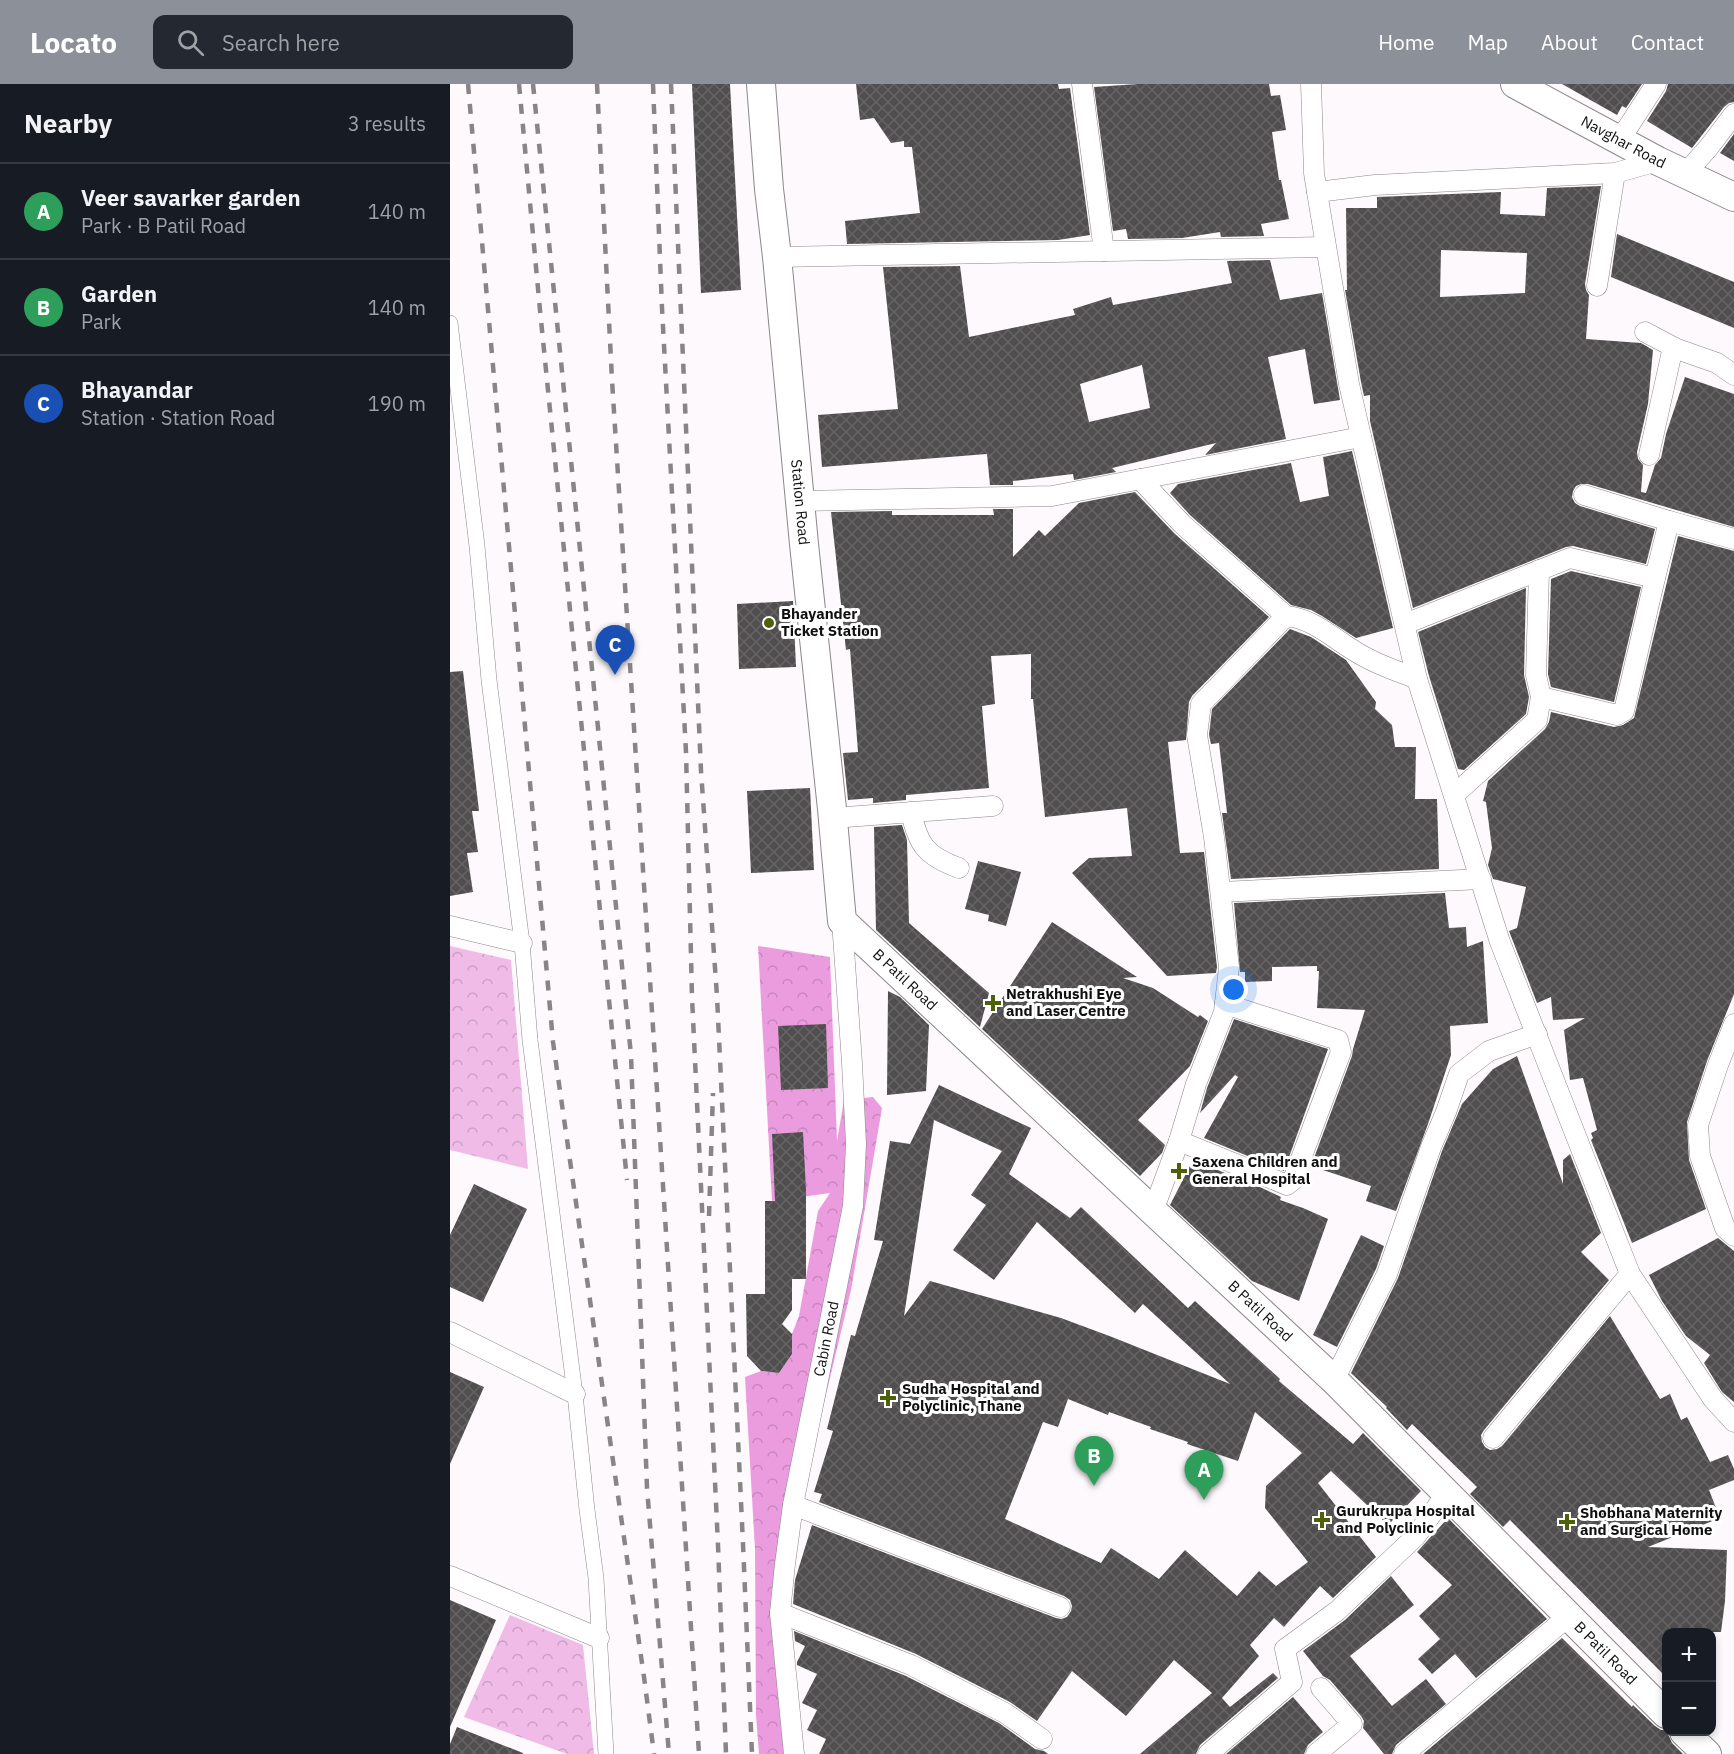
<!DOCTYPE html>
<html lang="en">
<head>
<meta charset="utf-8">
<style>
  :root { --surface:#171b24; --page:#242831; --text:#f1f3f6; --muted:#9ea1a6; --line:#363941; --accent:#8c9099 }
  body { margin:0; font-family:"IBM Plex Sans",sans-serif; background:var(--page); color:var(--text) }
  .controls { position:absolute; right:18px; bottom:18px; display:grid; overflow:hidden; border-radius:12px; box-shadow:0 3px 9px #0003 }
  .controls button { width:54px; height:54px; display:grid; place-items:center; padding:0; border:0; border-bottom:2px solid var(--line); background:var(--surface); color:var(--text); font:30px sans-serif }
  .you { position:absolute; left:784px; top:906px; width:21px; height:21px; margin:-15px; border:4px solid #fff; border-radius:50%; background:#1a73e8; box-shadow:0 0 0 9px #1a73e833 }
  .badge { display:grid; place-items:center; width:39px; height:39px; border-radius:50%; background:var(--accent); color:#fff; font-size:20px; font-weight:700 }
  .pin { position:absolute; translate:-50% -50px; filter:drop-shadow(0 2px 3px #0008) }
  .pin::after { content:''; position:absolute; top:32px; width:21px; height:18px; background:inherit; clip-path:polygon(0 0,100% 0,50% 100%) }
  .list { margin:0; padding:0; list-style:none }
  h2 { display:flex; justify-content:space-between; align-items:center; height:78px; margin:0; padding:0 24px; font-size:26px }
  h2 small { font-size:20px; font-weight:400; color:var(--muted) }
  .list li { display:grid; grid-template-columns:39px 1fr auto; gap:18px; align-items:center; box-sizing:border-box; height:96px; padding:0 24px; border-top:2px solid var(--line) }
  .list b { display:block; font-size:22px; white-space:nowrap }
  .list p { margin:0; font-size:20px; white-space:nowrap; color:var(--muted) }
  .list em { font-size:20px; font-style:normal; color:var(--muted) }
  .icon { flex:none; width:33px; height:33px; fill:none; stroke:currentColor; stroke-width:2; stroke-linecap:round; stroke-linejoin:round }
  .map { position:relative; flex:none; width:1284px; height:1670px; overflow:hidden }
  header { display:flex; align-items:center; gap:36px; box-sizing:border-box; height:84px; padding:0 30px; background:var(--accent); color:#fff }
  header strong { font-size:28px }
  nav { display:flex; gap:33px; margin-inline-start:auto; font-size:21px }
  .search { width:420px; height:54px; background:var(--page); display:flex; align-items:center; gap:15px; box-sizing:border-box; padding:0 21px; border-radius:12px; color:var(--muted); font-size:22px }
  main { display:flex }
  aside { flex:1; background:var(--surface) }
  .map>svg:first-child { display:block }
  .forest { fill:url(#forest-crowns) }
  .park { fill:url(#park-crowns) }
  .building { fill:url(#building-cross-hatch); fill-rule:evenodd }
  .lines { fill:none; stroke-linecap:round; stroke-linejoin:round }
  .pedestrian-casing { stroke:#8b878a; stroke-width:16 }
  .minor-casing { stroke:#8b878a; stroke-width:21 }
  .secondary-casing { stroke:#8b878a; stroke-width:30 }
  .pedestrian { stroke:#fff; stroke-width:15 }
  .minor { stroke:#fff; stroke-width:20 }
  .secondary { stroke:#fff; stroke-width:28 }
  .rail { stroke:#888587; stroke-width:4.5; stroke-dasharray:10 10; stroke-linecap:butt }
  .poi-dot { fill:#4e6109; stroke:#fff; stroke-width:2 }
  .labels { text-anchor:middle; stroke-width:6; stroke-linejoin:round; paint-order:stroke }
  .street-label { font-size:15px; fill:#111011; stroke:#fff }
  .poi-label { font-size:15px; font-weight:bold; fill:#111011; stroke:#fff; text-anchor:start }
</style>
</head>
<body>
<header>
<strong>Locato</strong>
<div class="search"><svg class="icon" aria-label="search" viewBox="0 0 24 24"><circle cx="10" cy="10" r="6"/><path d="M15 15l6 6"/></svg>Search here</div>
<nav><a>Home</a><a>Map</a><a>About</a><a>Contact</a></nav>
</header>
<main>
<aside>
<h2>Nearby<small>3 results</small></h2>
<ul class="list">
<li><span class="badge" style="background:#2e9e5b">A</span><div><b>Veer savarker garden</b><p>Park · B Patil Road</p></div><em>140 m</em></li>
<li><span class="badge" style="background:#2e9e5b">B</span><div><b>Garden</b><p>Park</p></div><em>140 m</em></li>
<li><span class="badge" style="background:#1a4fb4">C</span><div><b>Bhayandar</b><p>Station · Station Road</p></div><em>190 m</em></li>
</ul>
</aside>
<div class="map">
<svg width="1284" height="1670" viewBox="0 0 1284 1670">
  <defs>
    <pattern id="forest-crowns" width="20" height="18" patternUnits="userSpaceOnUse" patternTransform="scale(1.5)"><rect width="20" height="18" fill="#eb9cdf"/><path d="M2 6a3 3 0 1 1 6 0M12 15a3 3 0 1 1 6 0" fill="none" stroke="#c885be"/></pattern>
    <pattern id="park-crowns" width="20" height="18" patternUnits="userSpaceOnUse" patternTransform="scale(1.5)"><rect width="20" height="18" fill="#f0bbe7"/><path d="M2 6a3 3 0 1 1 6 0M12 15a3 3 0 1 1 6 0" fill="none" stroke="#cda0c5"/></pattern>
    <pattern id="building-cross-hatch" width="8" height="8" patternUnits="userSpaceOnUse" patternTransform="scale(1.5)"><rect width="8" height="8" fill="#514e50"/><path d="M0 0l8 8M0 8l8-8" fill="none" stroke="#666365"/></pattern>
  </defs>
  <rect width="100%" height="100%" fill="#fdf9fc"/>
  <!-- forest -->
  <path class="forest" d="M308,862L380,873L387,1057L394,1016L423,1013L432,1024L401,1206L357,1390L338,1495L341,1568L353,1670H309L306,1631L305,1465L295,1293L311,1287L329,1289L342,1270V1250L349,1232L368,1127L380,1109L322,1117Z"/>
  <!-- park -->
  <path class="park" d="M0,862L61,876L78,1085L0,1066Z
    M60,1531L133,1561L144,1670H117L14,1633Z"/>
  <!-- building -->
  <path class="building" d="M242,0H280L291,206L251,209Z
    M406,0H608L609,5L620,4L640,151L608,156L397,160L395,137L470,129L462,63H454V57L441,59L424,34L410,36Z
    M688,0H819L821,12L830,11L836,46L822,48L829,96H831L839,135L811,140L814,152L771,153L770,148L732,154L678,155L676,145L663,147L644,3Z
    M1112,0H1192L1176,24L1172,22L1167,31Z
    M1218,0H1284V18L1279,19L1274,23L1242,64L1197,37L1216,7Z
    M1284,50V77L1270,69Z
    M1151,102L1135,200L1136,206L1139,211L1136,255L1191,259L1203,266L1198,320L1187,368L1188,375L1193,381L1191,408L1196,409L1205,381L1211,374L1216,350L1235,293L1284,310V443L1138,400H1131L1126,402L1123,407L1122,413L1125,419L1130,422L1205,445L1196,480L1123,462L1116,463L963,524L920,337V311L914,312L911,298L895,206H897L896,124H927V113L1051,108L1050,130L1095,132L1097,104ZM991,166L1077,169L1075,209L990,213Z
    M1167,150L1284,198V244L1161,193Z
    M820,176L830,216L872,209L890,316L864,320L855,265L818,273L836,355L755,371L766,359L662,384L666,388L624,396L623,390L563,397V401H540L537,370L372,383L368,331L448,325L433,183L510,182L519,253L625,231L623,225L661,213L663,221L782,199L777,177ZM692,281L700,324L639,338L630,300Z
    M902,367L943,544L906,554L872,532L861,526L841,521L740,431L720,409L728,400L841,379L850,418L879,412L873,373Z
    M685,408L724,449L819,533L742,612L739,618L736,656L718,658L730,769L754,768L767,883L766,889L717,892L622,789L639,774L682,772L677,724L595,733L583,615H581V570L541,572L545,620L532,622L539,704L456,711V716L423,719V714L398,716L393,669L408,668L400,565L396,566L381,428L442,427V431H544L543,425H563V473L589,446L595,452L629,419Z
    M1228,452L1284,467V910L1257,977L1237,1038L1239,1076L1256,1125L1182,1159L1141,1056L1143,1054L1141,1049L1147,1046L1133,994L1120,996L1114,946L1135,934L1103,936L1101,913L1087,919L1059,847L1067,844L1076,803L1043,795L1038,781L1042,764L1036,718L1033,717L1038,697L1095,645L1099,638L1101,628L1164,643L1173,641L1184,634Z
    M1121,487L1191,503L1164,618L1101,603L1098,590L1101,495Z
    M1076,504L1074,591L1079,613L1076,630L1014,686L1008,685L979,592L968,548Z
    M343,517L346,583L289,585L287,520Z
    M840,545L861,553L896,576L926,618L925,625L942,641L945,663H966L965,715H987L989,785L781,795L772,729H777L769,659L761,660L759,651L762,625Z
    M13,587L29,727H22L28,768L17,769L23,808L0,812V588Z
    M360,704L364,786L301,789L297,707Z
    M452,741L457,756L459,839L539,909L530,943L426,846L424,743Z
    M528,777L571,788L556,842L538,837L539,831L515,825Z
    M995,809L999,844L1016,843L1017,863L1033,857L1038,939L1000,942L1001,971L978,1040L946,1127L916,1117L921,1102L861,1082L902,972L903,965L915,926L867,924L869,887H867V882L822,883V897L795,898V888H790L784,819Z
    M602,838L687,893L673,894L703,904L748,933L750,931L758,937L740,982L688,1036L715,1061L712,1069L690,1092L532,945Z
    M438,907L450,913L479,941L476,1007L437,1011Z
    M784,935L878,965L834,1087L754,1054L788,993L785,991L750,1029L757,1004Z
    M376,940L378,1004L331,1006L328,942Z
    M1067,972L1113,1100V1076L1120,1070L1151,1149L1131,1168L1159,1196L1034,1346L1031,1351L1032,1358L1035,1363L1040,1366L1047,1365L1052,1362L1160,1232L1210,1315L1220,1310L1231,1336L1237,1333L1260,1378L1278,1371L1284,1385V1396L1259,1406L1270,1434L1198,1463L1277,1466L1275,1517L1271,1548H1216V1593L1060,1436L1053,1443L1020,1410L1027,1403L962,1340L957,1346L936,1324L937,1323L901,1289L948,1194L992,1067L1012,1020L1043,985Z
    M489,1001L581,1044L559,1090L620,1134L631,1123L738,1224L745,1217L830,1295L829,1297L903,1360L913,1349L971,1407L938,1441L881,1387L868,1399L926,1473L883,1514L870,1502L834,1543L824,1534L800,1561L809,1572L772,1614L780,1623L823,1589L828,1594L750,1661L746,1670H690L762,1609L724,1576L676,1632L622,1587L587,1637L560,1618L466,1570L343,1520L345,1496L362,1441L606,1534L611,1535L617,1533L621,1527L622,1522L620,1516L614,1512L369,1418L372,1410L364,1408L383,1347L377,1345L401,1251L405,1252L433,1157L424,1156L440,1057L460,1060ZM484,1036L552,1067L521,1111L536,1121L503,1166L544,1196L587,1138L685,1229L693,1220L780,1300L662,1253L611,1234L480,1197L454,1232ZM618,1315L658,1331L659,1328L701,1343L700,1345L738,1358L737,1360L788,1377L805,1328L852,1369L816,1402L815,1424L858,1478L826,1502L809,1487L787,1512L735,1466L709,1495L661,1464L651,1479L555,1435L593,1338L608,1343Z
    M353,1048L356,1106V1195H342V1226L332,1240L342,1250V1270L329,1289L311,1287L297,1272L296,1210H315V1117H325L322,1050Z
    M743,1076L812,1104L831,1113L830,1116L853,1124L878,1135L849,1217L802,1197L720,1121Z
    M24,1100L77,1125L33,1218L0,1203V1151Z
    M911,1151L934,1162L926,1185L887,1263L863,1251Z
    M1268,1154L1284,1167V1318L1272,1308L1254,1279L1260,1271L1236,1252L1212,1217L1199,1191Z
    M0,1288L34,1303L0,1380Z
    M998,1434L1097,1535L1026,1594L1005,1570L982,1590L968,1575L990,1555L969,1532L1002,1501L967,1468Z
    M941,1492L964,1521L900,1572L942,1622L976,1595L996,1620L946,1661L942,1670H934L913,1644L914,1637L911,1632L880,1596L873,1592L853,1567L895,1536Z
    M0,1516L46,1536L0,1643Z
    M344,1547L456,1592L549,1639L585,1665L594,1667L598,1670H369L376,1655L357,1646L367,1626L352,1619L367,1590L347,1581V1578L355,1562L345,1557Z
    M1112,1554L1182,1623L1183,1621L1205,1642L1211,1646H1216L1222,1659L1233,1670H973Z
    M843,1613L873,1648L858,1661L854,1670H776Z
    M7,1643L73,1669V1670H0V1660Z"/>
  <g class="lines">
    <defs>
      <path id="pedestrian" d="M0,239L27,462L39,596L72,859L80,956L125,1310L137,1426L146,1494L156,1670"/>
      <g id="minor">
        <path d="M632,0L654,167"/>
        <path d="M861,0L864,89L867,108"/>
        <path d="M1169,57L1206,0"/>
        <path d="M1208,77L1165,89L925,101L867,108L899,300L967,595L1050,858L1180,1190L1263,1315L1284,1338"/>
        <path d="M1235,90L1259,63L1284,30"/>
        <path d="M327,173L875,163"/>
        <path d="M1147,202L1165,89"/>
        <path d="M1195,248L1227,265L1267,279L1284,291"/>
        <path d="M1199,371L1223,263"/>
        <path d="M690,395L732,440L836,532C865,534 889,560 915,573C931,582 950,588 967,595"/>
        <path d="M1134,411L1219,437L1284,455"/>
        <path d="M350,417L602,412L911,353"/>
        <path d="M955,540L1120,474L1205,494L1219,437"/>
        <path d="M1091,613L1167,631L1174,627L1205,494"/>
        <path d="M1004,711L1087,636L1091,613L1086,591L1089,486"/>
        <path d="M461,728C468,761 476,772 509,784"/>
        <path d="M383,734L543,722"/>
        <path d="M771,808L1031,795"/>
        <path d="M0,842L72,859"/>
        <path d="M1284,940L1268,981L1248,1041L1250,1072L1275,1144L1284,1152"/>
        <path d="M729,1057L837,1101L843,1096L891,968L888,956L775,920"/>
        <path d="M703,1127L729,1057L746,1000L774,928L779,883L764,753L747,651L751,620L836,532"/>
        <path d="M0,1248L125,1310"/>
        <path d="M884,1296L937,1190L981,1063L996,1028L1009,990L1039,967L1087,950"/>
        <path d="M1043,1354L1180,1190"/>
        <path d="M343,1421L610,1523"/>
        <path d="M0,1492L149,1554"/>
        <path d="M330,1529L461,1581L555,1629L592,1655"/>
        <path id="s1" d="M344,1670L330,1529L335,1480L343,1421L403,1122L406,1060L402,979L392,837"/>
        <path d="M758,1670L842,1598L835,1565L887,1527L965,1453L997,1409"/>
        <path d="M866,1670L902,1640L871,1604"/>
        <path d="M954,1670L1119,1532"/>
      </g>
      <g id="secondary">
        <path id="s2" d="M311,0L319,105L327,173L354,460L382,725L392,837L884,1296L1216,1630"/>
        <path id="s3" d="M1065,0L1208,77L1284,113"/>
        <path d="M1234,1648L1257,1670"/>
      </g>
    </defs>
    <!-- pedestrian casing -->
    <use href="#pedestrian" class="pedestrian-casing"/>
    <!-- minor casing -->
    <use href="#minor" class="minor-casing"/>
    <!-- secondary casing -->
    <use href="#secondary" class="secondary-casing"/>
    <!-- pedestrian -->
    <use href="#pedestrian" class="pedestrian"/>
    <!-- minor -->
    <use href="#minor" class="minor"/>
    <!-- secondary -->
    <use href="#secondary" class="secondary"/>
    <!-- rail -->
    <path class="rail" d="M18,0L103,958L194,1593L204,1670
      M69,0L90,226L177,1096
      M83,0L181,971L197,1404L219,1670
      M147,0L162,296L249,1670
      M203,0L212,224L236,668L242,913L268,1461L276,1670
      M221,0L251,687L267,912L293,1460L302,1670
      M259,1132L263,1009"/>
  </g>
  <!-- markers -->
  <g class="poi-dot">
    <circle cx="319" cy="539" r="6"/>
    <path d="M540 910h6v6h6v6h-6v6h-6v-6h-6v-6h6z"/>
    <path d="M726 1078h6v6h6v6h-6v6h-6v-6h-6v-6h6z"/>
    <path d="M435 1305h6v6h6v6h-6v6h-6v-6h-6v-6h6z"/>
    <path d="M869 1427h6v6h6v6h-6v6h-6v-6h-6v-6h6z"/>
    <path d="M1114 1429h6v6h6v6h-6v6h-6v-6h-6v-6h6z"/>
  </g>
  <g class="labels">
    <!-- street labels -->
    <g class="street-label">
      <text dy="5" stroke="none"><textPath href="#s3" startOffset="123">Navghar Road</textPath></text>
      <text dy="5" stroke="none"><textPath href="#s2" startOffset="420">Station Road</textPath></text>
      <text dy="5" stroke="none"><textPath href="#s2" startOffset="927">B Patil Road</textPath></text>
      <text dy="5" stroke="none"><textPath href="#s2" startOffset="1413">B Patil Road</textPath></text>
      <text dy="5" stroke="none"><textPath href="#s1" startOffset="420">Cabin Road</textPath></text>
      <text dy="5" stroke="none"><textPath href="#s2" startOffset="1899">B Patil Road</textPath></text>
    </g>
    <!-- poi labels -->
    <g class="poi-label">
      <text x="331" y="535">Bhayander<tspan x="331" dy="17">Ticket Station</tspan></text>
      <text x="556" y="915">Netrakhushi Eye<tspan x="556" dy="17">and Laser Centre</tspan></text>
      <text x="742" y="1083">Saxena Children and<tspan x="742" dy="17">General Hospital</tspan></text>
      <text x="452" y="1310">Sudha Hospital and<tspan x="452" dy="17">Polyclinic, Thane</tspan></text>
      <text x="886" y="1432">Gurukrupa Hospital<tspan x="886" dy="17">and Polyclinic</tspan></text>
      <text x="1130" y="1434">Shobhana Maternity<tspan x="1130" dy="17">and Surgical Home</tspan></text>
    </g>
  </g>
</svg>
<div class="controls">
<button>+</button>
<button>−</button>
</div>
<div class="you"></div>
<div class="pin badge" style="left:754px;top:1416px;background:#2e9e5b">A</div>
<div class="pin badge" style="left:644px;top:1402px;background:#2e9e5b">B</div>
<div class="pin badge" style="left:165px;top:591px;background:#1a4fb4">C</div>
</div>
</main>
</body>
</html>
